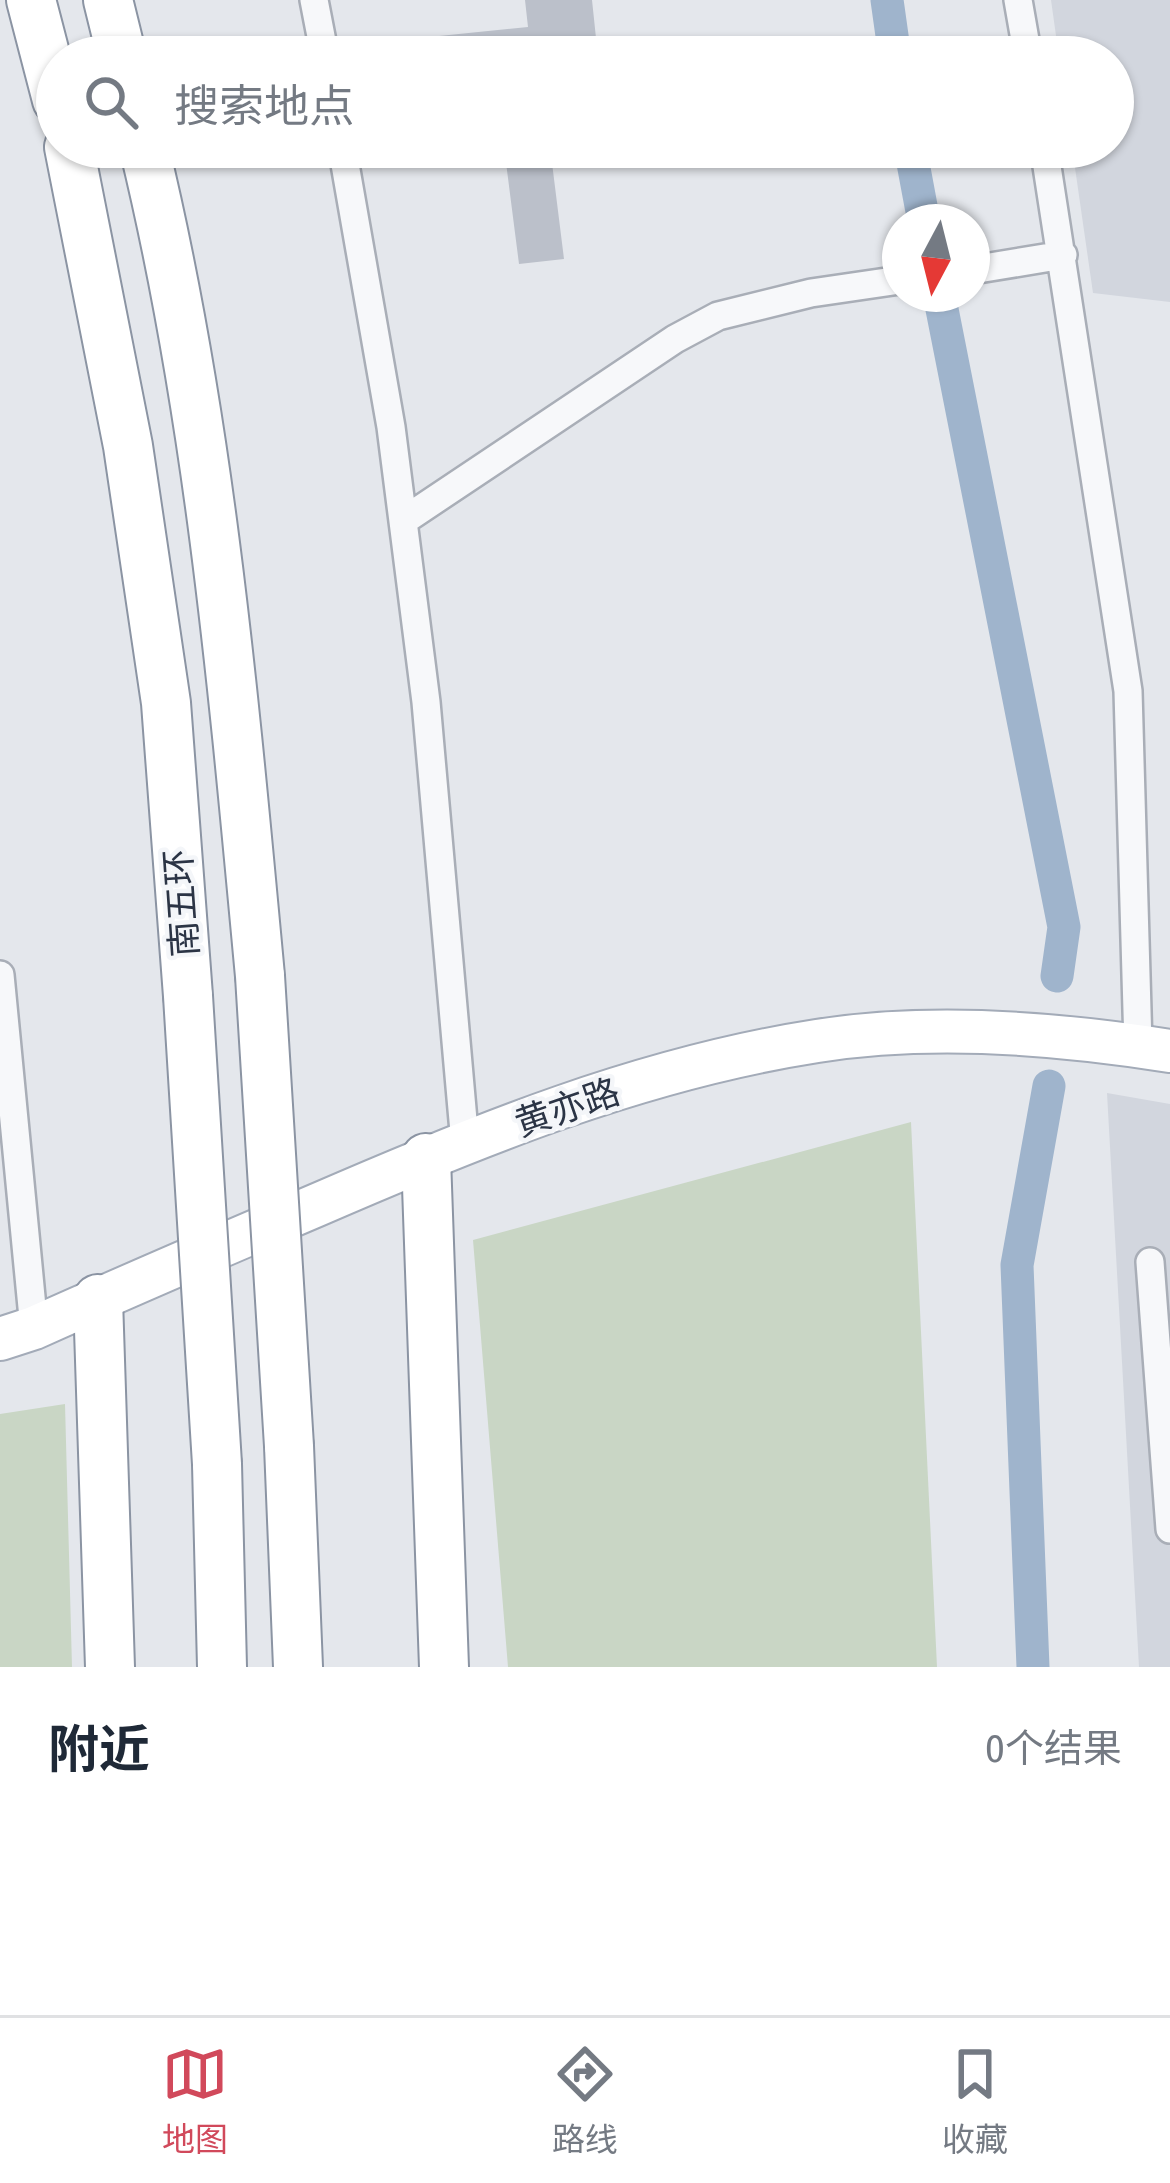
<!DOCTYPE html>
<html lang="zh">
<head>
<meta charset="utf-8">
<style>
  :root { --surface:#fff; --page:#f6f6f7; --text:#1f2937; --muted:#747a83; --line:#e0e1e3; --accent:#d1495b }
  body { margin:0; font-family:"Fira Sans Condensed","Noto Sans SC",sans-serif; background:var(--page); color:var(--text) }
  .compass { position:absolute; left:882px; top:204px; width:108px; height:108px; border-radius:50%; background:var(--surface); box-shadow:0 3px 9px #0004; rotate:187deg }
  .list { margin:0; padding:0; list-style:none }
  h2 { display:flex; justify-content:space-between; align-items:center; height:156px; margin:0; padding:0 48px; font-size:51px }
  h2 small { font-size:39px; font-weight:400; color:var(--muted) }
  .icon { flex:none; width:66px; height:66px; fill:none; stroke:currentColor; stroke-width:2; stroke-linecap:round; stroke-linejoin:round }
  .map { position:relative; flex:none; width:1170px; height:1667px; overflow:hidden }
  .search { position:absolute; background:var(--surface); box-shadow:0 3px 9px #0004; left:36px; right:36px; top:36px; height:132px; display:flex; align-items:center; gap:30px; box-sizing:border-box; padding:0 42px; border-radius:66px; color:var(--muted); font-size:45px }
  .sheet { height:348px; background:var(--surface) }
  nav { display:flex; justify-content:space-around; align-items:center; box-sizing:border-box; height:168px; border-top:3px solid var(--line); background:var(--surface); font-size:33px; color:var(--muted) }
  nav a { display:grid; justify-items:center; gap:6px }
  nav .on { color:var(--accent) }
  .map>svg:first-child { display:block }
  .built { fill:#d2d6de }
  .green { fill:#c9d6c5 }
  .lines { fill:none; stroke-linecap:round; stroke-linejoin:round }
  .canal { stroke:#9fb4cc; stroke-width:33 }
  .building { fill:#bbc0ca }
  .street-casing { stroke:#a9aeb7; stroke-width:32 }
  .primary-casing { stroke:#a3abb8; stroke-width:46 }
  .highway-casing { stroke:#8b94a3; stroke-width:52 }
  .street { stroke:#f7f8fa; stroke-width:27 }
  .primary { stroke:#fff; stroke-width:42 }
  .highway { stroke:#fff; stroke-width:48 }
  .highway-bridge-casing { stroke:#8b94a3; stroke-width:52; stroke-linecap:butt }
  .highway-bridge { stroke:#fff; stroke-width:48 }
  .labels { text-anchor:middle; stroke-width:9; stroke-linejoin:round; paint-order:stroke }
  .street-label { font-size:36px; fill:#2b3445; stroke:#f4f6f9 }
</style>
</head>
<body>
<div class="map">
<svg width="1170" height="1667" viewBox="0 0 1170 1667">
  <rect width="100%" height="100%" fill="#e4e7ec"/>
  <!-- built -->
  <path class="built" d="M1051,0H1170V302L1093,293L1072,147H1113V57H1059Z
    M1107,1093L1170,1104V1667H1139Z"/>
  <!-- green -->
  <path class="green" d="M911,1122L937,1667H508L473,1240Z
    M65,1404L72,1667H0V1414Z"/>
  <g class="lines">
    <!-- canal -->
    <path class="canal" d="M887,0L895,57
      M910,147L924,222
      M939,294L1064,927L1057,976
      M1033,1667L1017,1265L1049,1086"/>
  </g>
  <!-- building -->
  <path class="building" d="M525,0H592L598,57H362L361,44L528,27Z
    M504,147H550L564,259L519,264Z"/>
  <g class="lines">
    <defs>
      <path id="street" d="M314,0L325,57
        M1018,0L1028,57
        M342,147L391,427L426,702L465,1143
        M1044,147L1128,691L1138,1046
        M972,270L1063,255
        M403,521L675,339L718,316L811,293L900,280
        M0,975L34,1328
        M1150,1262L1170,1529"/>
      <path id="primary" d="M0,1339L34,1328C128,1286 223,1245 317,1205C478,1135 643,1068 817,1041C931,1023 1057,1033 1170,1051"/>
      <path id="highway" d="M31,0L57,100
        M108,0L122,57
        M69,147L128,446L166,703L188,996
        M144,147C210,419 234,698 260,976
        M426,1158L444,1667
        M98,1299L110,1667
        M289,1446L298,1667
        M217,1464L222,1667"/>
    </defs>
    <!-- street casing -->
    <use href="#street" class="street-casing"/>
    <!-- primary casing -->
    <use href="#primary" class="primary-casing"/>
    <!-- highway casing -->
    <use href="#highway" class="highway-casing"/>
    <!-- street -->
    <use href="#street" class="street"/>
    <!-- primary -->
    <use href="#primary" class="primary"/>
    <!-- highway -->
    <use href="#highway" class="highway"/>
    <defs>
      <path id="highway-bridge" d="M260,976L289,1446
        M188,996L217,1464"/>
    </defs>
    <!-- highway-bridge casing -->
    <use href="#highway-bridge" class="highway-bridge-casing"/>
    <!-- highway-bridge -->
    <use href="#highway-bridge" class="highway-bridge"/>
  </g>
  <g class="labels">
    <!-- street labels -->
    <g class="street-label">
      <text transform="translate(181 903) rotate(-94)" y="13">南五环</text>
      <text transform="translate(567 1107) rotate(-19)" y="13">黄亦路</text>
    </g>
  </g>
</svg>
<svg class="compass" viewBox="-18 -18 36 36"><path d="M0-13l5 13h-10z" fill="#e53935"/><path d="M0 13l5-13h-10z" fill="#747a83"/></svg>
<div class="search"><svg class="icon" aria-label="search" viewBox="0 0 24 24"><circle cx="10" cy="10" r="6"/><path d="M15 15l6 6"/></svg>搜索地点</div>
</div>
<section class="sheet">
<h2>附近<small>0个结果</small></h2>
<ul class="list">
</ul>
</section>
<nav>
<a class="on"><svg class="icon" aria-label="map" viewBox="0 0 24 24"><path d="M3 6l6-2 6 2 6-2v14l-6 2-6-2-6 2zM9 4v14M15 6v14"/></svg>地图</a>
<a><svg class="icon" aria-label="directions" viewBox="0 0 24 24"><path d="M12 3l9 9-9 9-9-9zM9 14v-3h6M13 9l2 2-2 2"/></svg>路线</a>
<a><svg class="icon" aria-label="saved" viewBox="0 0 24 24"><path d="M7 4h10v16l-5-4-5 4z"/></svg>收藏</a>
</nav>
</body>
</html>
